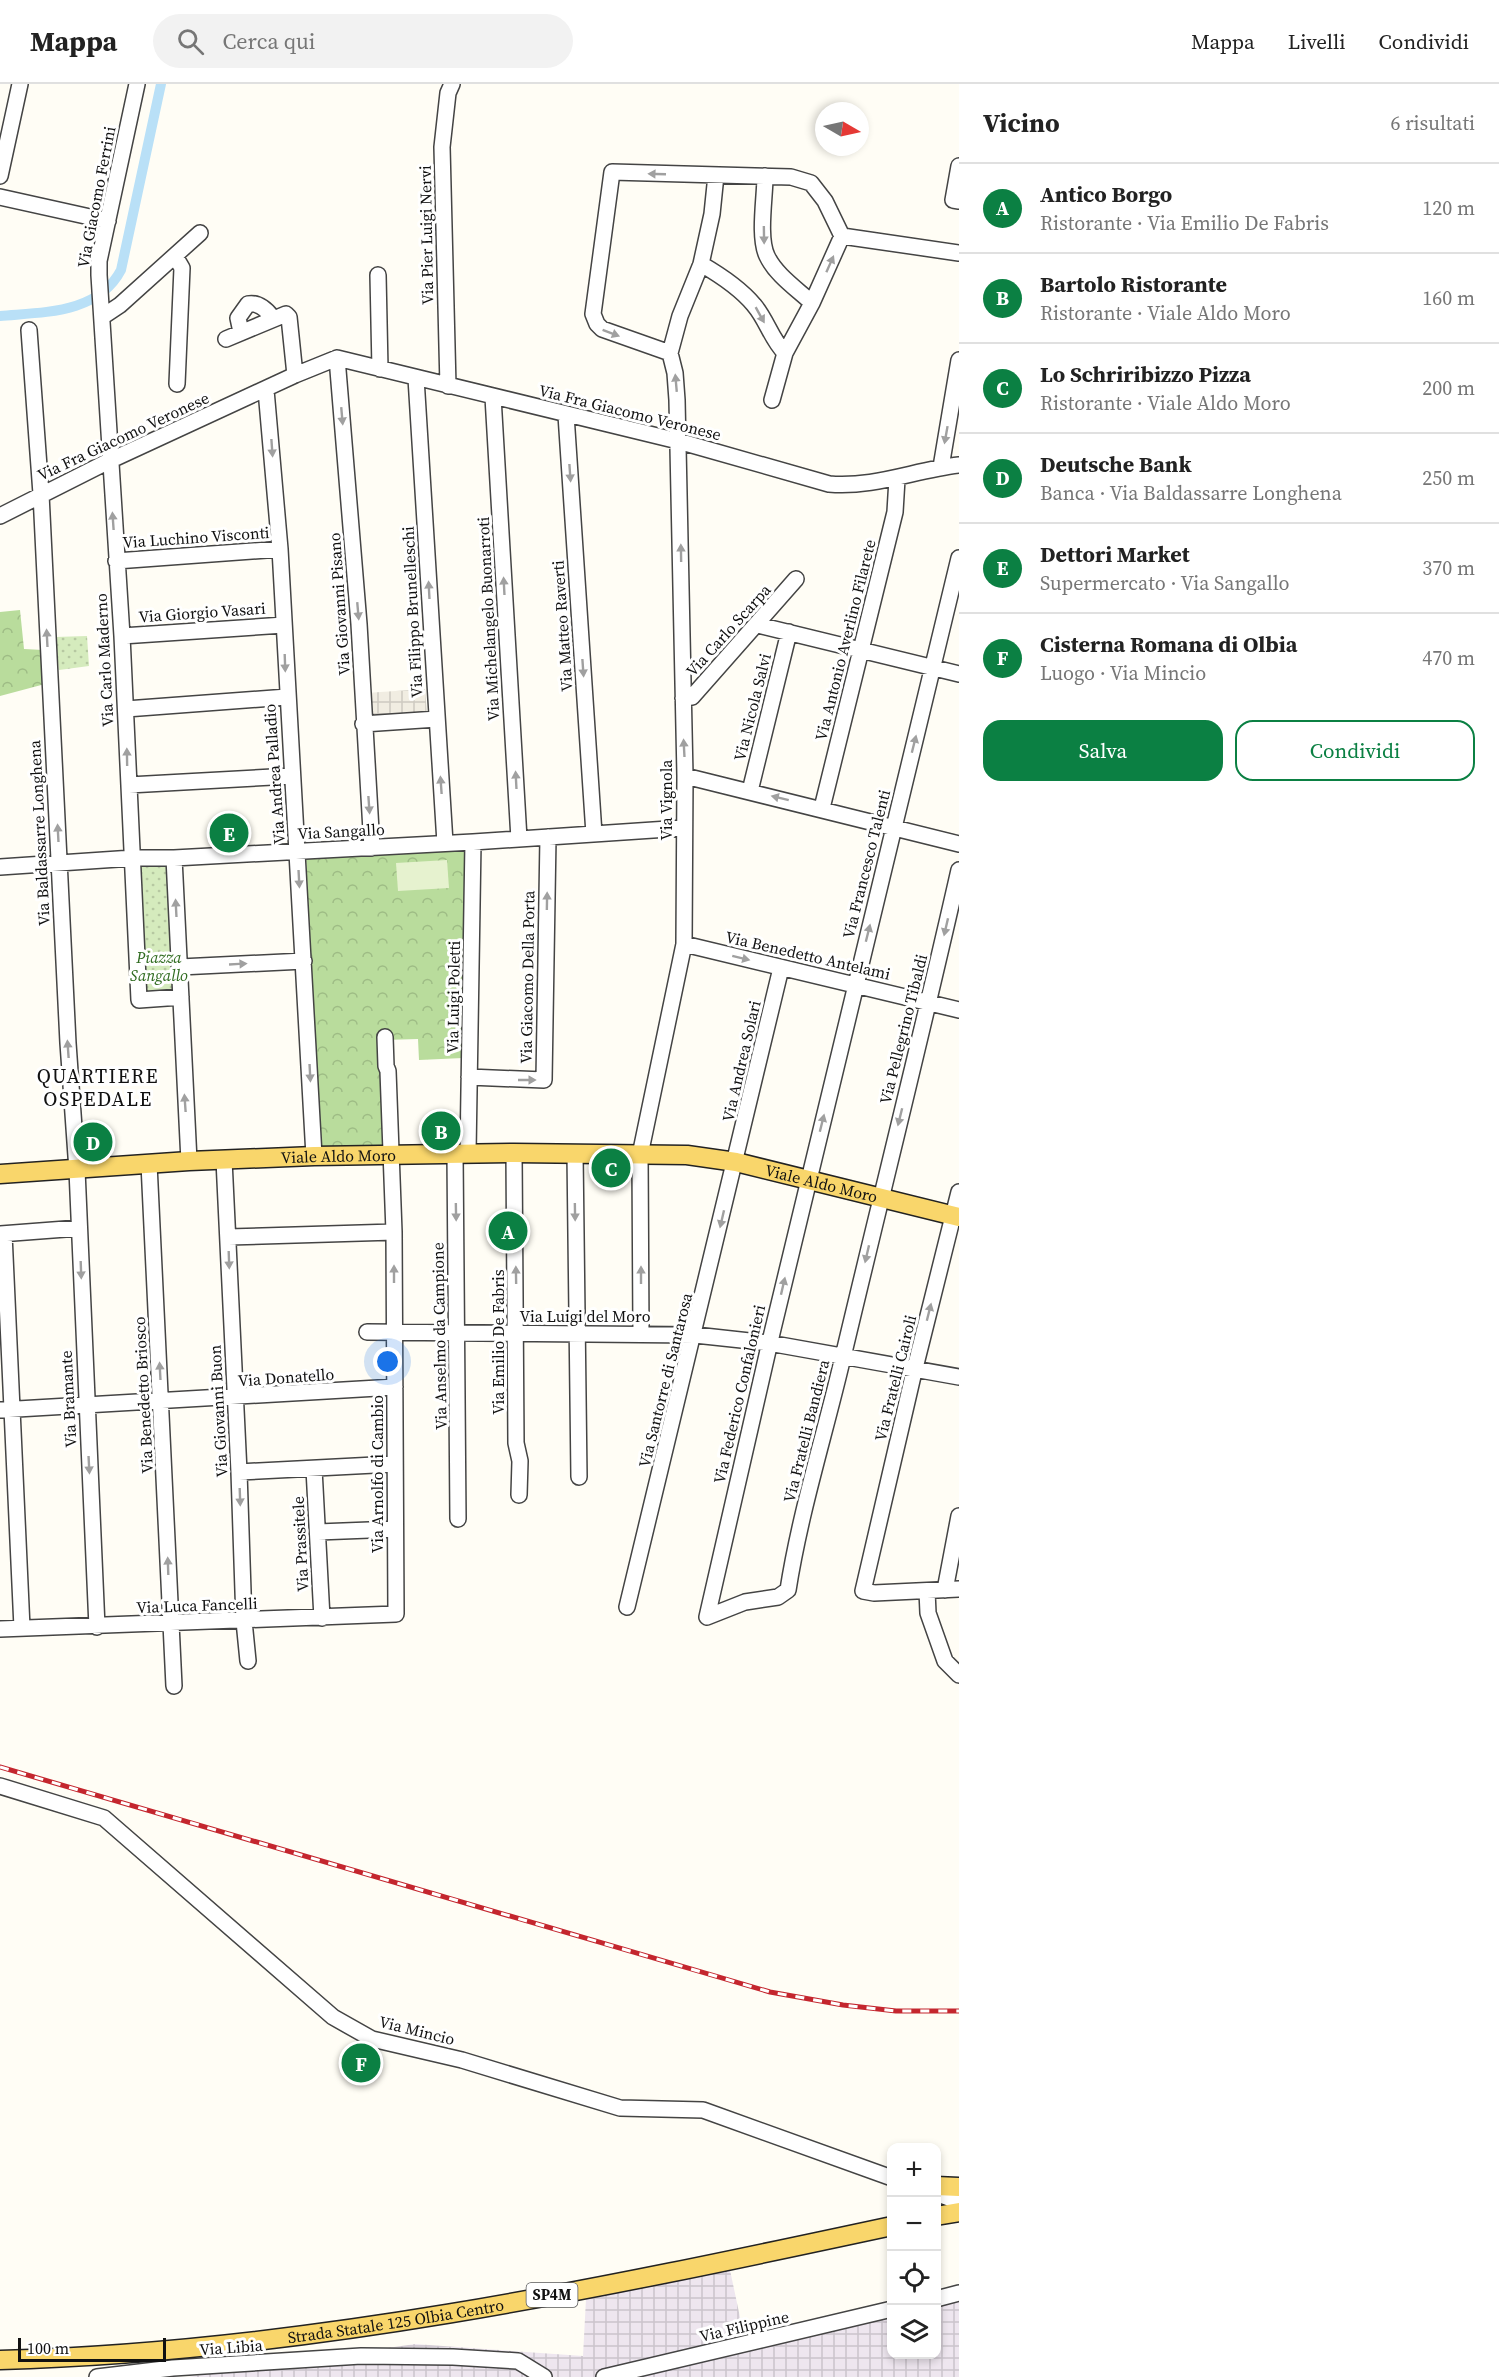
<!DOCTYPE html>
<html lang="it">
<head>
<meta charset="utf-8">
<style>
  :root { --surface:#fff; --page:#f2f2f2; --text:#222; --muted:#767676; --line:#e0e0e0; --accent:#0b8043 }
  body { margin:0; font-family:"Source Serif 4",serif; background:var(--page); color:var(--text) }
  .controls { position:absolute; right:18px; bottom:18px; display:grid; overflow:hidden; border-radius:12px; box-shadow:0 3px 9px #0003 }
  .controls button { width:54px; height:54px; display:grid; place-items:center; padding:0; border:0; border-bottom:2px solid var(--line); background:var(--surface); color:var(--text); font:30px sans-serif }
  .compass { position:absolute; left:815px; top:18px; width:54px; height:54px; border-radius:50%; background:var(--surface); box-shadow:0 3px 9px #0003; rotate:99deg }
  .scale { position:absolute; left:18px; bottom:15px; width:148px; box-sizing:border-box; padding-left:6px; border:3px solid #111; border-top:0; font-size:16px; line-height:21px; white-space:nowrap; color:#111; -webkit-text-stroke:4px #fff; paint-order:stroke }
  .you { position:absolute; left:388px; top:1278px; width:21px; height:21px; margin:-15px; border:4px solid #fff; border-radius:50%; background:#1a73e8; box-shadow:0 0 0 9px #1a73e833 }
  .badge { display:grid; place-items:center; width:39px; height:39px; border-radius:50%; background:var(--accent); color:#fff; font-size:20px; font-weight:700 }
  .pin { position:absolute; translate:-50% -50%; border:3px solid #fff; box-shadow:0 2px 6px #0006 }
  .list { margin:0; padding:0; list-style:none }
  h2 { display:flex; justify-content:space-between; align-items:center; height:78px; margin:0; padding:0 24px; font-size:26px }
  h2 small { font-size:20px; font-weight:400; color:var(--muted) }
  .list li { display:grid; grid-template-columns:39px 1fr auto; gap:18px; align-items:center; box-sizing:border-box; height:90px; padding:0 24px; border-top:2px solid var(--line) }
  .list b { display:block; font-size:22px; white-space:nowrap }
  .list p { margin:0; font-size:20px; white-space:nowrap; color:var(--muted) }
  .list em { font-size:20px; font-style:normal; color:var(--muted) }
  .actions { display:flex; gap:12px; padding:18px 24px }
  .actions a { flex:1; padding:14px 0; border:2px solid var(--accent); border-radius:18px; text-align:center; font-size:21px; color:var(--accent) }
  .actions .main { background:var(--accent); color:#fff }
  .icon { flex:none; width:33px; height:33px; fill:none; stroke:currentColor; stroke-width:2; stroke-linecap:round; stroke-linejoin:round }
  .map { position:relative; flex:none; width:959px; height:2293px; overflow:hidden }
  header { display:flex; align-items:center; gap:36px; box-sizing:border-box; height:84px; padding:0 30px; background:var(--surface); border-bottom:2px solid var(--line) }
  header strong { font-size:28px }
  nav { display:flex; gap:33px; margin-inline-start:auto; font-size:21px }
  .search { width:420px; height:54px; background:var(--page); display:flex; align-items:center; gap:15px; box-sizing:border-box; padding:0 21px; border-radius:33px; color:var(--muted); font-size:22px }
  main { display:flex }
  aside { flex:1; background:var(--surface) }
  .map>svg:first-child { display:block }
  .industrial { fill:url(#industrial-grid) }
  .green { fill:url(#green-dots) }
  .forest { fill:url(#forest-crowns) }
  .pitch { fill:#e6f2cf }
  .plaza { fill:url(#plaza-grid) }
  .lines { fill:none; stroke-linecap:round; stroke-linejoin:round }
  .canal { stroke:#b9e0f7; stroke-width:10 }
  .minor-casing { stroke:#444; stroke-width:18 }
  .major-casing { stroke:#222; stroke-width:21 }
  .minor { stroke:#fff; stroke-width:15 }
  .major { stroke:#f9d66b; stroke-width:18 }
  .rail-casing { stroke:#c4262e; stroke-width:5 }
  .rail { stroke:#fff; stroke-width:3; stroke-dasharray:9; stroke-linecap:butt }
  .oneway { fill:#a0a0a0 }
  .labels { text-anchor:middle; stroke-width:6; stroke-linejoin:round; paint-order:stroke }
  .shield { fill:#fff; stroke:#585858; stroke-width:1.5 }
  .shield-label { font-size:15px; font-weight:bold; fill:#111 }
  .street-label { font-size:16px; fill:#111; stroke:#fff }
  .park-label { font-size:16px; font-style:italic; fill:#2f6b1f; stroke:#fff }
  .quarter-label { font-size:20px; letter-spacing:1.5px; fill:#111; stroke:#fff }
</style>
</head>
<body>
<header>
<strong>Mappa</strong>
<div class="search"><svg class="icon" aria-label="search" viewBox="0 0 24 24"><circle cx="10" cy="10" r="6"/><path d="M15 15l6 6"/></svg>Cerca qui</div>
<nav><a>Mappa</a><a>Livelli</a><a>Condividi</a></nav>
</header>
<main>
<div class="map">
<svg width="959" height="2293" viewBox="0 0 959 2293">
  <defs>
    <pattern id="industrial-grid" width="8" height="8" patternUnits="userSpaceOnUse" patternTransform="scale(1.5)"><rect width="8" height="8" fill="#eee6ef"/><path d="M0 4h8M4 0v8" fill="none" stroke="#cbc4cc"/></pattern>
    <pattern id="green-dots" width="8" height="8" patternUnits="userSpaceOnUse" patternTransform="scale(1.5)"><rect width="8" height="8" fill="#d5ebbd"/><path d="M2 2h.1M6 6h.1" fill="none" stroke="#b6c8a1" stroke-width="1.8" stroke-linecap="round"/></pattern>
    <pattern id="forest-crowns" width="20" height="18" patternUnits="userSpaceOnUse" patternTransform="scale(1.5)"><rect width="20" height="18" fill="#b9dc9c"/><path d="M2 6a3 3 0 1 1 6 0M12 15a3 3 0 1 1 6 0" fill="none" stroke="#9ebc85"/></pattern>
    <pattern id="plaza-grid" width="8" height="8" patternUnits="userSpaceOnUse" patternTransform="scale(1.5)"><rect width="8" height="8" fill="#f1ede2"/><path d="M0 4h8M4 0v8" fill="none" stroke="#cecac1"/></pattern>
  </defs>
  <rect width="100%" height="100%" fill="#fffdf5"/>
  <!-- industrial -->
  <path class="industrial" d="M730,2186L744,2252L891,2228L892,2270H936L937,2221L959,2217V2293H187L415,2260L583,2272L586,2215Z"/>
  <!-- green -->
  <path class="green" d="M87,552L89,582L59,586L55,553Z
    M169,778L177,910L143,912L138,781Z"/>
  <!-- forest -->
  <path class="forest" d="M20,526L24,565L43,566L45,600L0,612V528Z
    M467,764L463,974L419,976L418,955L384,956L388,1064L320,1066L306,773Z"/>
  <!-- pitch -->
  <path class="pitch" d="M447,776L449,804L398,807L396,779Z"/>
  <!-- plaza -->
  <path class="plaza" d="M425,605L427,630L368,634L366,609Z"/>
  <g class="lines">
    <!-- canal -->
    <path class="canal" d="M0,232C43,228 98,230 121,186L161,0"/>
    <defs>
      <path id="minor" d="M137,0L99,177V191L122,552L139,916L181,913
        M959,82L953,116L959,117
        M0,92L20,0
        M765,92C765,114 758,153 767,172C776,191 797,205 812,219
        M0,113L108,137
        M175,172L182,184L177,300
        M701,180C720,191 740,204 754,221C767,236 771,255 785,269
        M378,191L380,285
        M102,233L120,221L200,149
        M29,246L41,410L68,959L77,1086L97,1543
        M241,248L238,234L248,220C259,218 267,226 273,234
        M226,255L286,230L289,233L295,291
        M670,269L602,245L597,240L593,230L612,88L791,93L811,99L825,117L842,152L959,169
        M337,274L359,540L372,764
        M416,294L445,759
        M448,302L442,63L448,9L452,0
        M266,306L280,465L314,1072
        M493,313L519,755
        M772,316L785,269L812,219L842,152
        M566,331L594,750
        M941,383L959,276
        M0,432L109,377L295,291L337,274L678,357L829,400C874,404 915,386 959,381
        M116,477L280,465
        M758,541L959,590
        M122,552L284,541
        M683,614L692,613L796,495
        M126,625L287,613
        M363,640L437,635
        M685,692L959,760
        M129,701L291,692
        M750,707L789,548
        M822,724L895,428L897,395
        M174,774L189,1077
        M0,783L133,774H174L473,758L683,744
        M684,860L959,926
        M180,883L304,877
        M469,993L544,996L548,753
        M455,1069L458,1435
        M468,1069L473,758
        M514,1069L516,1359L520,1377L519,1411
        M575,1069L579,1393
        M224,1076L239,1388L244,1537L248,1577
        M149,1080L174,1602
        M959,1108L913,1292L863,1507L874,1509L959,1505
        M0,1150L79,1144
        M4,1150L22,1544
        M228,1153L394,1148
        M367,1248L695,1251L769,1259L959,1293
        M641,1250L640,1071L684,860L685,692L677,316L675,289L670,269L680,232L701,180L712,130L716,91
        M0,1326L395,1303
        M314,1385L322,1534
        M239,1388L394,1380
        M318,1448L395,1445
        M945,1506L959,1432
        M927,1507L928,1529L945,1577L959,1591
        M627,1523L781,884
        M707,1533L772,1249L959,474
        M707,1533L745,1518L778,1513L788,1506C800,1429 824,1353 842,1277C881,1113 922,950 959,786
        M0,1545L396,1530L394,1148L388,987L386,982L385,953
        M0,1702L104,1734L333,1933L372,1955L462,1976L620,2024L703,2026L892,2094
        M936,2109L959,2118
        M936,2215L959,2209
        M97,2293L173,2284L361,2272L453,2273L518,2277L544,2293
        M604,2293L892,2225"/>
      <g id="major">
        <path id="s1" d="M0,1090L189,1077L314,1072L514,1069L687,1071L736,1078L959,1133"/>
        <path d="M936,2102L959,2103"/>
        <path d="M936,2132L959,2128"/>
        <path id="s2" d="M0,2276C301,2268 598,2205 892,2142"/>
      </g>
    </defs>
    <!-- minor casing -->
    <use href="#minor" class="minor-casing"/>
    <!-- major casing -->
    <use href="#major" class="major-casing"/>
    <!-- minor -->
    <use href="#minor" class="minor"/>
    <!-- major -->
    <use href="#major" class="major"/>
    <defs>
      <path id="rail" d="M0,1683L770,1908L843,1921L896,1927H959"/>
    </defs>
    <!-- rail casing -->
    <use href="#rail" class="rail-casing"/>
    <!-- rail -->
    <use href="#rail" class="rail"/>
  </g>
  <!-- one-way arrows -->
  <defs><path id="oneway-solid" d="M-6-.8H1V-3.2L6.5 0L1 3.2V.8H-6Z" transform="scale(1.5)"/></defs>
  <g class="oneway">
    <use href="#oneway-solid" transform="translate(657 90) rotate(-178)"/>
    <use href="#oneway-solid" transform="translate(764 151) rotate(89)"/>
    <use href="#oneway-solid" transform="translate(830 180) rotate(-66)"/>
    <use href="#oneway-solid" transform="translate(760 231) rotate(61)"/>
    <use href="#oneway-solid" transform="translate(611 249) rotate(21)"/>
    <use href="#oneway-solid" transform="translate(676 299) rotate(-95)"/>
    <use href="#oneway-solid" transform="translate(342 332) rotate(85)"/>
    <use href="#oneway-solid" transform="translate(946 351) rotate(100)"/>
    <use href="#oneway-solid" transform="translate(272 364) rotate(86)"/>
    <use href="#oneway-solid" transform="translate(570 389) rotate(86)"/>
    <use href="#oneway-solid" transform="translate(113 437) rotate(-94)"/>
    <use href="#oneway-solid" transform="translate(681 469) rotate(-91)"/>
    <use href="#oneway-solid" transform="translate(504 502) rotate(-93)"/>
    <use href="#oneway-solid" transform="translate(429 506) rotate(-93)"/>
    <use href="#oneway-solid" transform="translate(358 527) rotate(85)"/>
    <use href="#oneway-solid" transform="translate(47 554) rotate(-93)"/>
    <use href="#oneway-solid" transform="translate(285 579) rotate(88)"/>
    <use href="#oneway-solid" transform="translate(583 584) rotate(86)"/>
    <use href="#oneway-solid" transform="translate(914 660) rotate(-76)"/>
    <use href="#oneway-solid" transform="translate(684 664) rotate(-93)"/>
    <use href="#oneway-solid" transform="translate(127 673) rotate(-91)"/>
    <use href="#oneway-solid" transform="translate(516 696) rotate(-93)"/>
    <use href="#oneway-solid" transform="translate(441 701) rotate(-94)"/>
    <use href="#oneway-solid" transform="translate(780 714) rotate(-166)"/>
    <use href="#oneway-solid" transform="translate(369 721) rotate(86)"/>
    <use href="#oneway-solid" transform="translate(58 749) rotate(-93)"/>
    <use href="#oneway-solid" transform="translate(299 795) rotate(87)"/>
    <use href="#oneway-solid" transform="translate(547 817) rotate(-89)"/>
    <use href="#oneway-solid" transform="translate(176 824) rotate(-93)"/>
    <use href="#oneway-solid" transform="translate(946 843) rotate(103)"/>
    <use href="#oneway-solid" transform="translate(868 849) rotate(-76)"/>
    <use href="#oneway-solid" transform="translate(741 874) rotate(14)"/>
    <use href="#oneway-solid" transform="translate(238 880) rotate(-3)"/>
    <use href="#oneway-solid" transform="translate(68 965) rotate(-94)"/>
    <use href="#oneway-solid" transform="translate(310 989) rotate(87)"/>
    <use href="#oneway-solid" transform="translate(527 996)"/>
    <use href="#oneway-solid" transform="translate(185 1019) rotate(-94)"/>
    <use href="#oneway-solid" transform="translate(900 1033) rotate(104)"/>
    <use href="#oneway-solid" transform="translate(822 1039) rotate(-76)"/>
    <use href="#oneway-solid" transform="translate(456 1128) rotate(89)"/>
    <use href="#oneway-solid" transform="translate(575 1128) rotate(89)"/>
    <use href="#oneway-solid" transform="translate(722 1135) rotate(103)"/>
    <use href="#oneway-solid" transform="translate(867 1170) rotate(103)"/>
    <use href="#oneway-solid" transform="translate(229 1176) rotate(88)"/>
    <use href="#oneway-solid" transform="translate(81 1186) rotate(88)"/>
    <use href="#oneway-solid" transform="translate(394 1190) rotate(-90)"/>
    <use href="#oneway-solid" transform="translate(516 1191) rotate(-91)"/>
    <use href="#oneway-solid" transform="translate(641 1191) rotate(-90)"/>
    <use href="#oneway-solid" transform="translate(783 1202) rotate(-77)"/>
    <use href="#oneway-solid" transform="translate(929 1228) rotate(-76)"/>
    <use href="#oneway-solid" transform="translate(160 1287) rotate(-93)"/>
    <use href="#oneway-solid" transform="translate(89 1381) rotate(87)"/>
    <use href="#oneway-solid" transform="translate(240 1413) rotate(88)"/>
    <use href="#oneway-solid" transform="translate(168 1482) rotate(-92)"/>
  </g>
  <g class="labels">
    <!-- shield labels -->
    <rect class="shield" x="526.5" y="2199" width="51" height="24" rx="4.5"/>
    <g class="shield-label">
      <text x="552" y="2216">SP4M</text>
    </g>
    <!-- street labels -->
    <g class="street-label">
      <text transform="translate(96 113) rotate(-79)" y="6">Via Giacomo Ferrini</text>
      <text transform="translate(426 151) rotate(-91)" y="6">Via Pier Luigi Nervi</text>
      <text transform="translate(630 328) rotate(14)" y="6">Via Fra Giacomo Veronese</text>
      <text transform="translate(123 352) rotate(-25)" y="6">Via Fra Giacomo Veronese</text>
      <text transform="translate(196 453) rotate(-4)" y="6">Via Luchino Visconti</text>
      <text transform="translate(339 520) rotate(-94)" y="6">Via Giovanni Pisano</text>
      <text transform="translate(202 528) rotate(-4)" y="6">Via Giorgio Vasari</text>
      <text transform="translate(412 528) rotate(-93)" y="6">Via Filippo Brunelleschi</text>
      <text transform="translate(488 535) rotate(-93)" y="6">Via Michelangelo Buonarroti</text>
      <text transform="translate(562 542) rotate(-94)" y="6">Via Matteo Raverti</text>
      <text transform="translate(728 546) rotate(-48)" y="6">Via Carlo Scarpa</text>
      <text transform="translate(845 556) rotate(-76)" y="6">Via Antonio Averlino Filarete</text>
      <text transform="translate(104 576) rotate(-93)" y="6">Via Carlo Maderno</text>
      <text transform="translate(752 623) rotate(-76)" y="6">Via Nicola Salvi</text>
      <text transform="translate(274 690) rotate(-94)" y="6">Via Andrea Palladio</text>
      <text transform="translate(666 716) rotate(-90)" y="6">Via Vignola</text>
      <text transform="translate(341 747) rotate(-3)" y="6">Via Sangallo</text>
      <text transform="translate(39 749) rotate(-93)" y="6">Via Baldassarre Longhena</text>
      <text transform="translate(866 780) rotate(-76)" y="6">Via Francesco Talenti</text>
      <text transform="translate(808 871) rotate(13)" y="6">Via Benedetto Antelami</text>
      <text transform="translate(527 893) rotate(-89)" y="6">Via Giacomo Della Porta</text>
      <text transform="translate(453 913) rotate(-89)" y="6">Via Luigi Poletti</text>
      <text transform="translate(903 945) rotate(-76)" y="6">Via Pellegrino Tibaldi</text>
      <text transform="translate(741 977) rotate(-77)" y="6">Via Andrea Solari</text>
      <text dy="6" stroke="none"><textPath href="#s1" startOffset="339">Viale Aldo Moro</textPath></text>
      <text dy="6" stroke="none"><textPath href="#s1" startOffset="825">Viale Aldo Moro</textPath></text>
      <text x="585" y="1238">Via Luigi del Moro</text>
      <text transform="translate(439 1252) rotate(-91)" y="6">Via Anselmo da Campione</text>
      <text transform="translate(498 1258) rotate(-90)" y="6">Via Emilio De Fabris</text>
      <text transform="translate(286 1293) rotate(-4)" y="6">Via Donatello</text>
      <text transform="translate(895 1294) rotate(-76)" y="6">Via Fratelli Cairoli</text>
      <text transform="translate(665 1296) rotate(-76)" y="6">Via Santorre di Santarosa</text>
      <text transform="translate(739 1310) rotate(-77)" y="6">Via Federico Confalonieri</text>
      <text transform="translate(143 1311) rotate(-93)" y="6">Via Benedetto Briosco</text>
      <text transform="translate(68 1315) rotate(-93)" y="6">Via Bramante</text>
      <text transform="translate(218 1327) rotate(-93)" y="6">Via Giovanni Buon</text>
      <text transform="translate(806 1347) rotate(-76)" y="6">Via Fratelli Bandiera</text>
      <text transform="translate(377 1390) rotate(-90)" y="6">Via Arnolfo di Cambio</text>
      <text transform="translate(300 1460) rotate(-93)" y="6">Via Prassitele</text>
      <text transform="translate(197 1521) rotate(-2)" y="6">Via Luca Fancelli</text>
      <text transform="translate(417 1946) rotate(14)" y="6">Via Mincio</text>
      <text dy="6" stroke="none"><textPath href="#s2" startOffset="398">Strada Statale 125 Olbia Centro</textPath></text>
      <text transform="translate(744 2242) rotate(-13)" y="6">Via Filippine</text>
      <text transform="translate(231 2263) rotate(-4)" y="6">Via Libia</text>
    </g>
    <!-- park labels -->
    <g class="park-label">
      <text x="159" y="879">Piazza<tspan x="159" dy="18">Sangallo</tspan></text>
    </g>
    <!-- quarter labels -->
    <g class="quarter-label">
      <text x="98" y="999">QUARTIERE<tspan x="98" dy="23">OSPEDALE</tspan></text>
    </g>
  </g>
</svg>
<div class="controls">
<button>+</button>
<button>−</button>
<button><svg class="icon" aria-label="locate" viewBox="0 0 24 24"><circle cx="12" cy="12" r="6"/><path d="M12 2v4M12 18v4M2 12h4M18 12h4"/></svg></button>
<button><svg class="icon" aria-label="layers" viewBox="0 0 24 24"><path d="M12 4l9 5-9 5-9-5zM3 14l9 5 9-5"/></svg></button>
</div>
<svg class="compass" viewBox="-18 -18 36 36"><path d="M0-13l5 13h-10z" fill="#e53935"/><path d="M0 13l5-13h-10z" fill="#767676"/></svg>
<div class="scale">100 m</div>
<div class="you"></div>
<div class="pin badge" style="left:508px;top:1147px">A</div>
<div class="pin badge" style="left:441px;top:1047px">B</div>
<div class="pin badge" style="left:611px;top:1084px">C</div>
<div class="pin badge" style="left:93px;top:1058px">D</div>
<div class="pin badge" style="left:229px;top:749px">E</div>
<div class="pin badge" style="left:361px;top:1979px">F</div>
</div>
<aside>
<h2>Vicino<small>6 risultati</small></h2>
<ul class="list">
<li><span class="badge">A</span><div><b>Antico Borgo</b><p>Ristorante · Via Emilio De Fabris</p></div><em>120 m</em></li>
<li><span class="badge">B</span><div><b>Bartolo Ristorante</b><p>Ristorante · Viale Aldo Moro</p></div><em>160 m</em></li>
<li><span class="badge">C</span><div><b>Lo Schriribizzo Pizza</b><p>Ristorante · Viale Aldo Moro</p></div><em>200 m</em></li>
<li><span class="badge">D</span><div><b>Deutsche Bank</b><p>Banca · Via Baldassarre Longhena</p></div><em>250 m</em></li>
<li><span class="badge">E</span><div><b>Dettori Market</b><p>Supermercato · Via Sangallo</p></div><em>370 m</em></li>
<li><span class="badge">F</span><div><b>Cisterna Romana di Olbia</b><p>Luogo · Via Mincio</p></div><em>470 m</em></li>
</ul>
<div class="actions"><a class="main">Salva</a><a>Condividi</a></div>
</aside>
</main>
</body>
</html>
